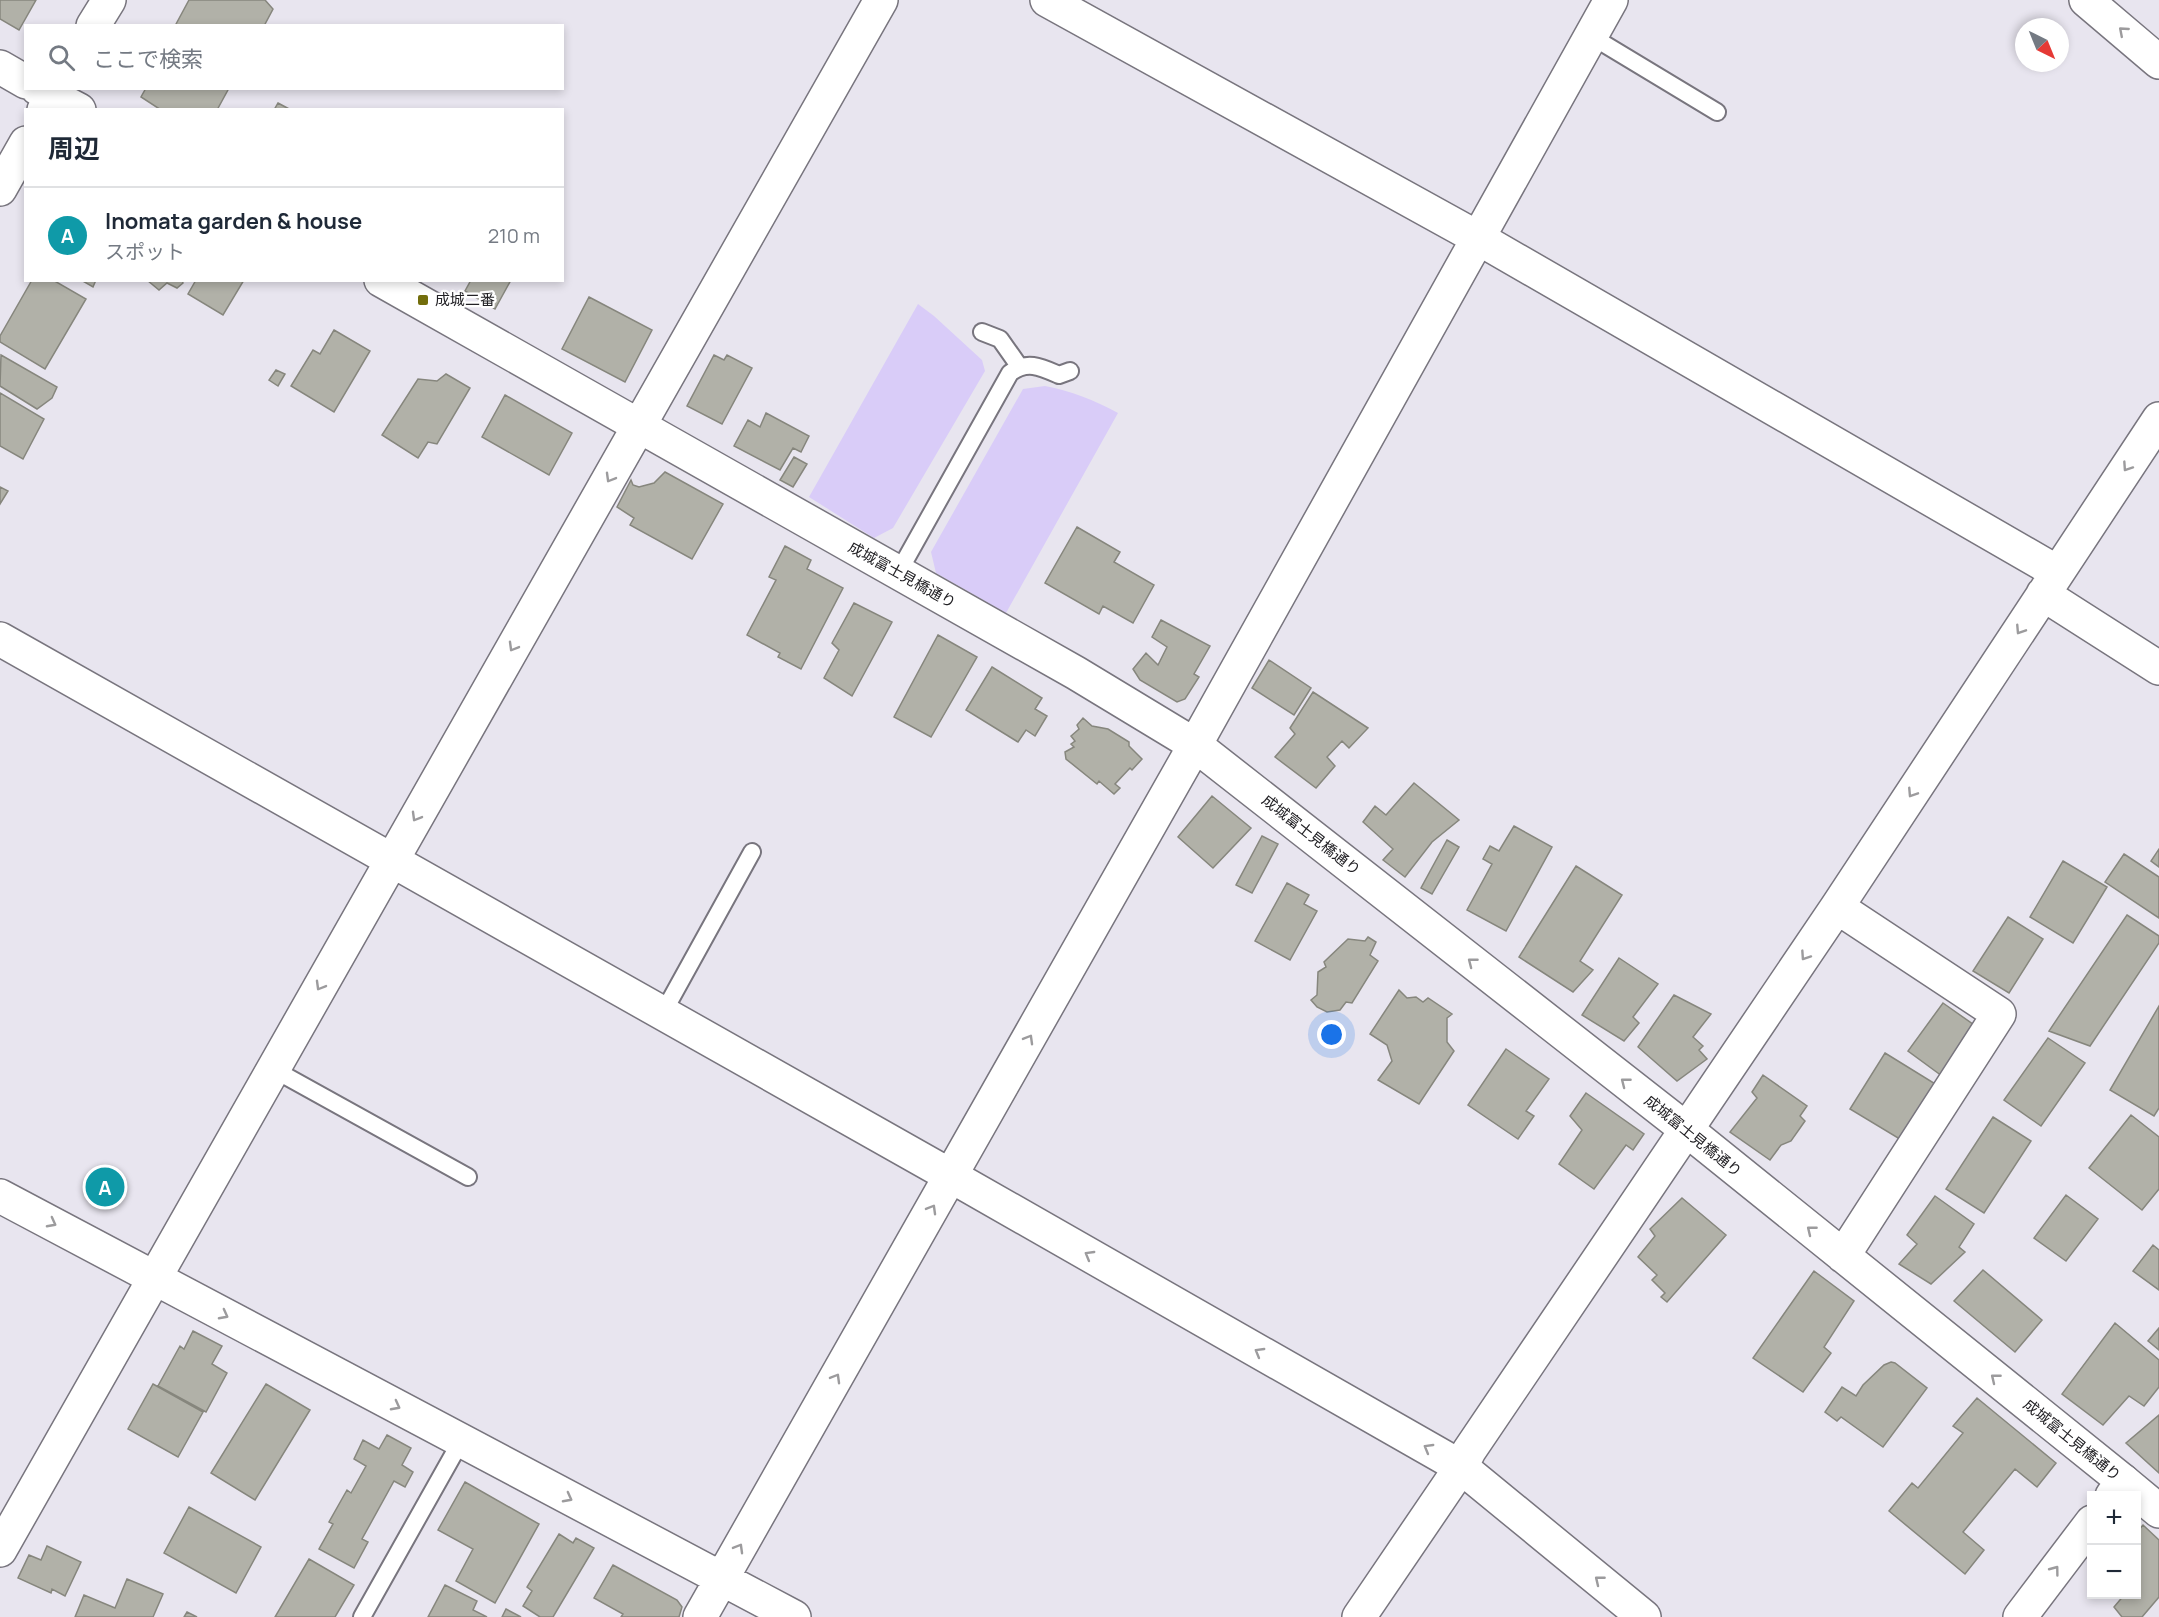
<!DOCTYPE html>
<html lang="ja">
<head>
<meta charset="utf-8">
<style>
  :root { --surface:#fff; --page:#f6f6f7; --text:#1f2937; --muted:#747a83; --line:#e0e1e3; --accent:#726d0b }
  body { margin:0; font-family:Manrope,"Noto Sans JP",sans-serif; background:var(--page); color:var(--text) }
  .controls { position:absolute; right:18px; bottom:18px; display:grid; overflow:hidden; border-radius:0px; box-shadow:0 3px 9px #0003 }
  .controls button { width:54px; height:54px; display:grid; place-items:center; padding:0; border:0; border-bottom:2px solid var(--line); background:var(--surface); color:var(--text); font:30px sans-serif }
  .compass { position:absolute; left:2015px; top:18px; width:54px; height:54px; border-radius:50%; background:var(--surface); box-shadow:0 3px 9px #0003; rotate:137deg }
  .you { position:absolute; left:1332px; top:1035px; width:21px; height:21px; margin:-15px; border:4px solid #fff; border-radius:50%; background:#1a73e8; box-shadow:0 0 0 9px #1a73e833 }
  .badge { display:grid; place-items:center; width:39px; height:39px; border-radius:50%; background:var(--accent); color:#fff; font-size:20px; font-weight:700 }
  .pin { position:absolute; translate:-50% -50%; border:3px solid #fff; box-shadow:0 2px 6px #0006 }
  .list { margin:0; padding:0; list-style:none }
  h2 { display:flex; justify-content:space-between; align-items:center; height:78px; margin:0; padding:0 24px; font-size:26px }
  h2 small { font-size:20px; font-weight:400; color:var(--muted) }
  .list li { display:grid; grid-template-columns:39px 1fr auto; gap:18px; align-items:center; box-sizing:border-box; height:96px; padding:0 24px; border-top:2px solid var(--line) }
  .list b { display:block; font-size:22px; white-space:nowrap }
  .list p { margin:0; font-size:20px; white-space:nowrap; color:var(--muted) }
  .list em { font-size:20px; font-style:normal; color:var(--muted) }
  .icon { flex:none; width:33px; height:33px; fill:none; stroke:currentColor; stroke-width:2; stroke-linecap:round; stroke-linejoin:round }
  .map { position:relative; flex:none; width:2159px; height:1617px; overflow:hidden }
  .search { position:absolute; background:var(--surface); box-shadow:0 3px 9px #0003; left:24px; top:24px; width:540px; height:66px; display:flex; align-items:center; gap:15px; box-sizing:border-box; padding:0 21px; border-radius:0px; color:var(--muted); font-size:22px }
  .panel { position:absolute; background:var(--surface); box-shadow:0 3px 9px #0003; left:24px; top:108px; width:540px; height:174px; border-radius:0px }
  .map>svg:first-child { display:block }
  .green { fill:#d9ccf8 }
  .building { fill:#b1b1a8; stroke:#86867d; stroke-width:1.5 }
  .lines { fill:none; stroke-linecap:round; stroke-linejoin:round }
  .lane-casing { stroke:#78757e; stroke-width:20 }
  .street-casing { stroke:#78757e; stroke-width:36 }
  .secondary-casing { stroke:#78757e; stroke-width:36 }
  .lane { stroke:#fff; stroke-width:16 }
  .street { stroke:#fff; stroke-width:33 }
  .secondary { stroke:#fff; stroke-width:33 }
  .oneway { stroke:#9c9b9d }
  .poi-dot { fill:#726d0b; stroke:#fff; stroke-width:2 }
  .labels { text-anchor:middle; stroke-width:4.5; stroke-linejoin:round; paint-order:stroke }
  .poi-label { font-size:15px; fill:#222125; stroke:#fff; text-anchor:start }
  .street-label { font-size:15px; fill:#222125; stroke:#fff }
</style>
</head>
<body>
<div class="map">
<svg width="2159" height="1617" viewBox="0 0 2159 1617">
  <rect width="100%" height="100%" fill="#e8e5ef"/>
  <!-- green -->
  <path class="green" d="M918,304L934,316L982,360L985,371L893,528L874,538L809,497Z
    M1045,386C1071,391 1094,400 1118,413L1006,613L936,573L931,552L1023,389Z"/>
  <!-- building -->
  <path class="building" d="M0,0H36L19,30L0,19Z
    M189,0H265L273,9L264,26H175Z
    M146,88H229L217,110H161L141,97Z
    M278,103L291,110H274Z
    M32,280H53L86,299L45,369L0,342V336Z
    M81,280H96L93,287Z
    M147,280H182L183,283L177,288L167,283L159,290Z
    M196,280H244L223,315L188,294Z
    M471,280H511L495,309L465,291Z
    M589,297L652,330L625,382L562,349Z
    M334,330L370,351L334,412L291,386L313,350L320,354Z
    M1,355L57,387L52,398L37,409L0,386Z
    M714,355L724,360L727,355L752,368L722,424L687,406Z
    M276,370L285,374L278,386L269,380Z
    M446,374L470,388L437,444L428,442L418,458L382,435L418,379L437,381Z
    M0,393L44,419L23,459L0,446Z
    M505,395L572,433L549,475L482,437Z
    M766,413L809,436L801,452L793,448L780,470L734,446L748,420L760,427Z
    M794,457L807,464L793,487L780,480Z
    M665,472L723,504L692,559L630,525L634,518L617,507L631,480L633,485L639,487L654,483Z
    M0,487L8,491L0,504Z
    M1077,527L1120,552L1114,562L1154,585L1133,623L1103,606L1099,614L1045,583Z
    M785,546L811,560L807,569L843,588L801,669L778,657L780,653L747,635L776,580L769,577Z
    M854,603L892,622L852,696L824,678L839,650L832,643Z
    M1161,620L1210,646L1194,674L1199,677L1185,699L1177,702L1140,680L1133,669L1146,653L1158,665L1167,647L1152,637Z
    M938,635L977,657L931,737L894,717Z
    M1269,660L1311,688L1294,715L1252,688Z
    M992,667L1042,698L1035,709L1047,716L1035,736L1026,730L1018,742L966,710Z
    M1313,692L1368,728L1349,748L1342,741L1327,757L1335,766L1316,788L1275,757L1295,734L1290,728Z
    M1083,718L1092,726L1108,729L1129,742V746L1142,759L1132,770L1130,768L1115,784L1120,788L1114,794L1099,781L1097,784L1066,759L1065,752L1074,747L1071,744L1075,741L1071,736L1079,729L1077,725Z
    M1414,783L1459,820L1432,842L1405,877L1383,860L1393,849L1363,822L1375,806L1386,815Z
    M1212,796L1251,828L1213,868L1178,837Z
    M1514,826L1552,847L1506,931L1467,910L1492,864L1483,859L1490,846L1499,851Z
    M1262,836L1278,844L1252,893L1236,885Z
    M1447,840L1459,847L1432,894L1421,888Z
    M2159,849V867L2151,861Z
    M2124,854L2159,877V918L2105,882Z
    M2063,861L2107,887L2073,943L2030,917Z
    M1576,866L1622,895L1580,961L1593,970L1573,992L1519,957Z
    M1287,883L1309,895L1304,904L1317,911L1290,960L1255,941Z
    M2127,915L2159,936V943L2090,1046L2049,1031Z
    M2008,917L2043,939L2009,993L1973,971Z
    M1368,937L1376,942L1370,955L1378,961L1352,1003L1346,1002L1340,1010L1327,1012L1317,1007L1311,1000L1317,995L1318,972L1326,967L1324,962L1348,939L1365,941Z
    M1619,958L1658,984L1633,1017L1639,1023L1624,1041L1582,1015Z
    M1399,990L1407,998L1416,997L1423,1002L1428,998L1452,1014L1447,1018V1042L1454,1051L1419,1104L1378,1080L1392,1061L1387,1045L1370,1034Z
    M1674,995L1711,1014L1693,1037L1703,1046L1699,1050L1707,1059L1677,1081L1638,1047Z
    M1943,1003L1977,1027L1942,1076L1908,1051Z
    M2159,1006V1108L2154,1116L2110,1090Z
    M2048,1038L2085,1063L2041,1126L2004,1100Z
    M1506,1049L1549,1079L1526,1111L1534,1116L1518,1139L1468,1105Z
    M1885,1053L1937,1085L1903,1141L1850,1109Z
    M1763,1075L1807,1106L1800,1116L1805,1121L1791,1141L1781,1145L1770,1160L1730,1132L1757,1098L1752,1092Z
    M1586,1093L1644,1134L1633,1150L1626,1145L1594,1189L1559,1164L1582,1130L1570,1116Z
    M2131,1115L2159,1137V1189L2142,1210L2089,1168Z
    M1993,1117L2031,1141L1984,1213L1946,1189Z
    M2066,1195L2098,1219L2066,1261L2034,1238Z
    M1935,1196L1974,1224L1959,1247L1965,1252L1931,1284L1899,1264L1917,1244L1907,1235Z
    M1682,1198L1726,1235L1667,1302L1661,1297L1665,1293L1652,1280L1657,1275L1638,1257L1655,1236L1650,1229Z
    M2153,1245L2159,1250V1290L2133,1271Z
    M1983,1270L2042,1320L2015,1352L1954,1301Z
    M1814,1271L1854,1301L1824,1347L1831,1353L1803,1392L1753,1358Z
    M2115,1323L2159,1360V1387L2144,1406L2129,1396L2103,1425L2062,1394Z
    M2159,1328V1350L2148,1341Z
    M193,1331L222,1346L212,1364L227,1373L206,1412L158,1386L180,1346L184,1349Z
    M1891,1362L1895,1363L1927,1388L1883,1447L1841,1417L1837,1421L1825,1412L1842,1387L1856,1396L1863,1385L1884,1365Z
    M153,1384L203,1412L178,1457L128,1429Z
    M266,1384L310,1410L255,1500L211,1473Z
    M1977,1398L2056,1463L2037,1487L2015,1469L1963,1532L1984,1550L1965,1574L1889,1511L1912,1483L1918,1488L1963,1433L1953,1426Z
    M2159,1415V1473L2126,1443Z
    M387,1435L411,1448L402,1465L413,1472L405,1487L394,1481L362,1539L368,1542L354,1568L319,1549L333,1524L329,1522L347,1490L351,1493L366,1466L354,1459L363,1440L379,1449Z
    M465,1482L539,1524L495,1603L456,1581L473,1549L438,1530Z
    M189,1507L261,1547L236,1593L164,1553Z
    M2143,1525L2159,1540V1597L2142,1617H2122L2114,1607L2125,1594H2136L2137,1532Z
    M559,1534L573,1543L576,1538L594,1548L553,1617H540L523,1606L532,1591L527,1587Z
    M47,1546L81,1562L65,1596L52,1589L51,1593L18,1578L29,1555L41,1560Z
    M309,1559L354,1585L335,1617H275Z
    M613,1565L677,1600L682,1607L679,1617H621L623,1614L594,1598Z
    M127,1579L163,1594L153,1617H75L84,1595L115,1608Z
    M445,1585L477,1601L473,1610L487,1617H428Z
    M506,1609L521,1617H502Z
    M187,1612L197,1617H184Z"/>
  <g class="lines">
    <defs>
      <path id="lane" d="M1591,36L1717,112
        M982,332L1000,339L1019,366
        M898,573L1010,373C1027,360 1041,367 1059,375L1070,371
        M663,1013L752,852
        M273,1069L468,1177
        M362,1617L461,1441"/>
      <path id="street" d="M1047,0L1478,238L2057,572
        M2086,0L2159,62
        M0,67L26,82
        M37,88L79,110
        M381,280L1076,673L1195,745L1687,1130L2123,1481L2112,1496
        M2043,594L2159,668
        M0,639L951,1176L1461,1467L1644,1617
        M1837,907L1999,1014L1843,1256
        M0,1196L794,1617
        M0,1550L881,0
        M700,1617L1195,745L1611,0
        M1359,1617L1461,1467L1469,1451L1837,907L2159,419
        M2020,1617L2092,1522"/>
      <path id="secondary" d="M93,26L109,0
        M44,110L56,88
        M0,189L26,143
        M2123,1481L2159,1511"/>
    </defs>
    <!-- lane casing -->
    <use href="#lane" class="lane-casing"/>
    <!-- street casing -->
    <use href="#street" class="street-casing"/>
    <!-- secondary casing -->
    <use href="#secondary" class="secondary-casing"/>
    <!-- lane -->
    <use href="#lane" class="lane"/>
    <!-- street -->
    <use href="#street" class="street"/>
    <!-- secondary -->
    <use href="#secondary" class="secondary"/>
  </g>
  <!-- one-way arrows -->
  <defs><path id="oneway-chevron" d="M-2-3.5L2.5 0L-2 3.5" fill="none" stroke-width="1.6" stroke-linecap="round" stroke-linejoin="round" transform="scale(1.5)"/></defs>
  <g class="oneway">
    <use href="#oneway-chevron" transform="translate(2123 31) rotate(-139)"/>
    <use href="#oneway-chevron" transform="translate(2127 467) rotate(124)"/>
    <use href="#oneway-chevron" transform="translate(610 478) rotate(120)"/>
    <use href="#oneway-chevron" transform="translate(2020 630) rotate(123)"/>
    <use href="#oneway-chevron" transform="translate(513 647) rotate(120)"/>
    <use href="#oneway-chevron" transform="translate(1912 793) rotate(123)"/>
    <use href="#oneway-chevron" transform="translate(416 817) rotate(120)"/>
    <use href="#oneway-chevron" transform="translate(1805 956) rotate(124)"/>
    <use href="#oneway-chevron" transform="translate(1472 962) rotate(-142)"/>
    <use href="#oneway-chevron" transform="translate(320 986) rotate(120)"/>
    <use href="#oneway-chevron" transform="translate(1029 1039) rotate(-60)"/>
    <use href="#oneway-chevron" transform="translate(1625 1082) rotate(-142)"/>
    <use href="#oneway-chevron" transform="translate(932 1209) rotate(-60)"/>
    <use href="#oneway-chevron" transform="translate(52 1223) rotate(28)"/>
    <use href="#oneway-chevron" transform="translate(1811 1230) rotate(-141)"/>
    <use href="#oneway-chevron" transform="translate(1089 1255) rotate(-150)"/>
    <use href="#oneway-chevron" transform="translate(224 1315) rotate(28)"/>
    <use href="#oneway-chevron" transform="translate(1259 1352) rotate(-150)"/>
    <use href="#oneway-chevron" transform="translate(836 1378) rotate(-60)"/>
    <use href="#oneway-chevron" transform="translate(1995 1378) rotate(-141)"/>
    <use href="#oneway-chevron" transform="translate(396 1406) rotate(28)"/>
    <use href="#oneway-chevron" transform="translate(1428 1448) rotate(-150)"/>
    <use href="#oneway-chevron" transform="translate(568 1498) rotate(28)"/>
    <use href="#oneway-chevron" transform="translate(739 1548) rotate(-60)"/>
    <use href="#oneway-chevron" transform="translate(2055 1570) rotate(-53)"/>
    <use href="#oneway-chevron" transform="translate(1599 1580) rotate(-141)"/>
  </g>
  <!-- markers -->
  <rect class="poi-dot" x="417" y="294" width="12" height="12" rx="3"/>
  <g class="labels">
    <!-- poi labels -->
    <g class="poi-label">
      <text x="435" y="305">成城二番</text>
    </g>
    <!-- street labels -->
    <g class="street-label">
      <text transform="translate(902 575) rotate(29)" y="5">成城富士見橋通り</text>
      <text transform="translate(1311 835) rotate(38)" y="5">成城富士見橋通り</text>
      <text transform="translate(1693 1136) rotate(39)" y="5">成城富士見橋通り</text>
      <text transform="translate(2072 1440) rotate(39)" y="5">成城富士見橋通り</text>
    </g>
  </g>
</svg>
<div class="controls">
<button>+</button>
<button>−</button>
</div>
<svg class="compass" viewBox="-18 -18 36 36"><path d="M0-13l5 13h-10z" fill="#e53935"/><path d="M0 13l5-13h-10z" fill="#747a83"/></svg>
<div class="you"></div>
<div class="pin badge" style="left:105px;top:1187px;background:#0f9aa8">A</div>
<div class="search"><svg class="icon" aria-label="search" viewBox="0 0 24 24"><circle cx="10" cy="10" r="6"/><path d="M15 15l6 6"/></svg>ここで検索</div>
<section class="panel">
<h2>周辺<small></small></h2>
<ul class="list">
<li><span class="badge" style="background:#0f9aa8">A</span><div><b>Inomata garden &amp; house</b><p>スポット</p></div><em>210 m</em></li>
</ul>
</section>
</div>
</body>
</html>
